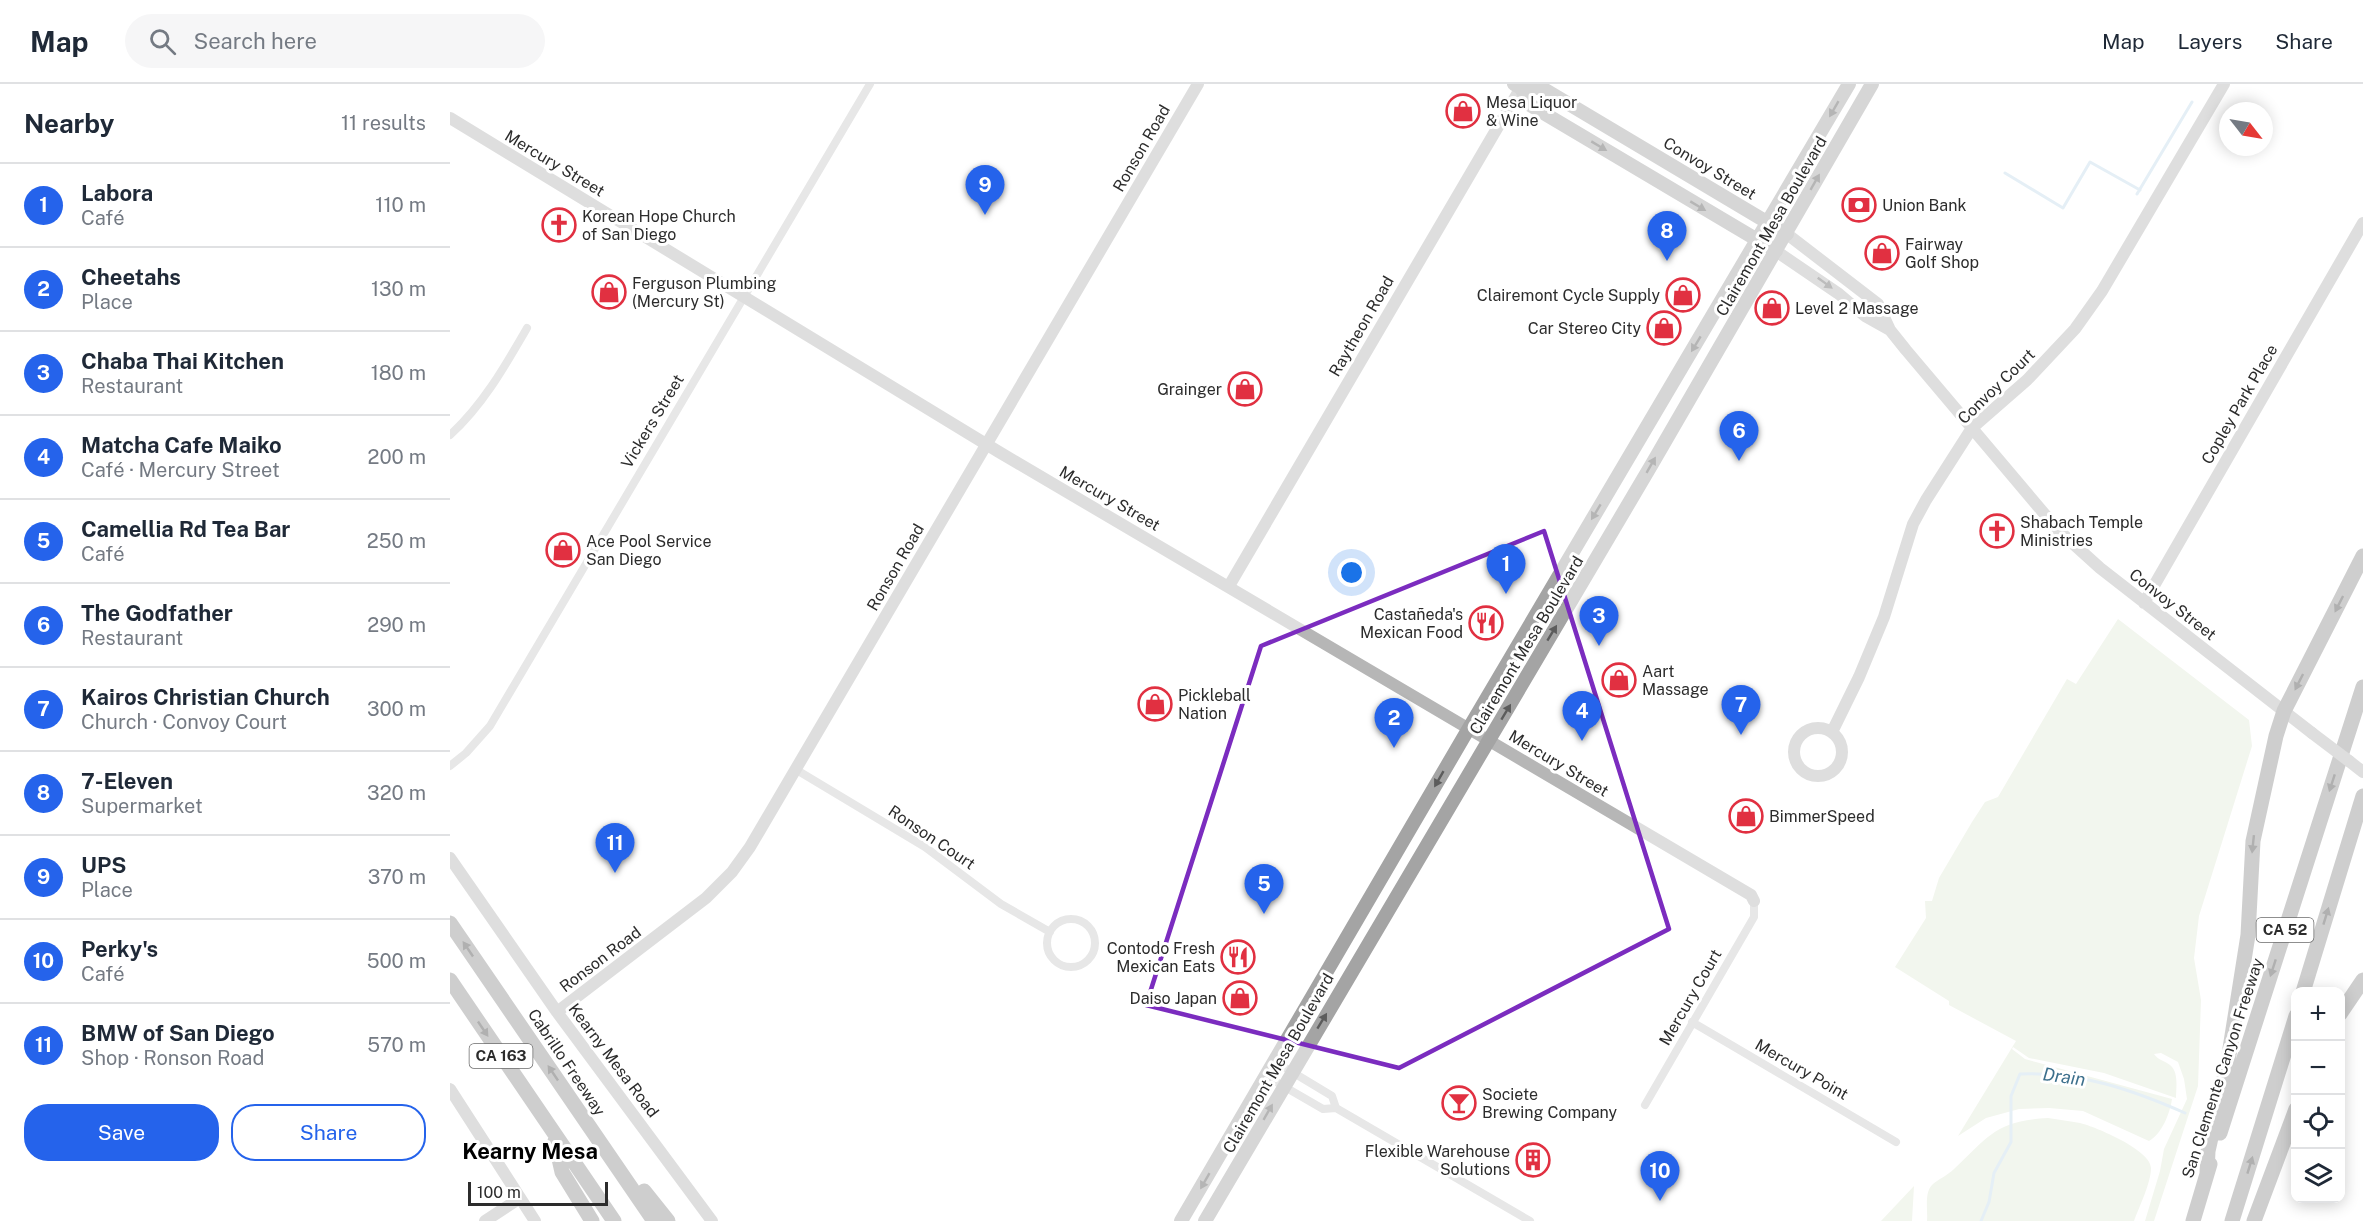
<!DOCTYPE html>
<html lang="en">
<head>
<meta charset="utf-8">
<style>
  :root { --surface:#fff; --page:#f6f6f7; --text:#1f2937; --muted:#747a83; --line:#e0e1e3; --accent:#2563eb }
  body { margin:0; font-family:"Public Sans",sans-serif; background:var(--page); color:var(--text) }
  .controls { position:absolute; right:18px; bottom:18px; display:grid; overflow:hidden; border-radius:12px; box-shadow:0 3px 15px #0003 }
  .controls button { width:54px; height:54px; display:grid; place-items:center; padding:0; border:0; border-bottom:2px solid var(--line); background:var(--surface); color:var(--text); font:30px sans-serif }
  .compass { position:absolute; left:1769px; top:18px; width:54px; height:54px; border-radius:50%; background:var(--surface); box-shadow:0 3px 15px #0003; rotate:121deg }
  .scale { position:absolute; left:18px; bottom:15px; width:140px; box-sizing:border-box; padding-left:6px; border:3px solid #2c2c2c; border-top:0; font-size:16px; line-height:21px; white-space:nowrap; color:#2c2c2c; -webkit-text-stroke:4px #fff; paint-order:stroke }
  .you { position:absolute; left:902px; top:489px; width:21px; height:21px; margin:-15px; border:4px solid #fff; border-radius:50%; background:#1a73e8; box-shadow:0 0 0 9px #1a73e833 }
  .badge { display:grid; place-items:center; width:39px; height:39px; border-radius:50%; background:var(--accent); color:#fff; font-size:20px; font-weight:700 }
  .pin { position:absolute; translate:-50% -50px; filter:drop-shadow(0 2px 3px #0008) }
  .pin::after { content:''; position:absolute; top:32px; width:21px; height:18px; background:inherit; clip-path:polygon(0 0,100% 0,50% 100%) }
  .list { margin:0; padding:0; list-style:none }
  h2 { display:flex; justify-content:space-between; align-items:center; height:78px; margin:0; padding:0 24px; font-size:26px }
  h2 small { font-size:20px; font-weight:400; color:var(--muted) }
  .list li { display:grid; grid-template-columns:39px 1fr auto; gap:18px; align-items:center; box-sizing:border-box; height:84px; padding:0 24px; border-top:2px solid var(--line) }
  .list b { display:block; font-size:22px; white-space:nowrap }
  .list p { margin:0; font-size:20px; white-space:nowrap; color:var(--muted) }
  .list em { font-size:20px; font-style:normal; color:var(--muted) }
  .actions { display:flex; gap:12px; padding:18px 24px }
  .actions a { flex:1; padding:14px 0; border:2px solid var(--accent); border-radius:24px; text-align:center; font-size:21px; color:var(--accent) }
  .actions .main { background:var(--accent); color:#fff }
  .icon { flex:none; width:33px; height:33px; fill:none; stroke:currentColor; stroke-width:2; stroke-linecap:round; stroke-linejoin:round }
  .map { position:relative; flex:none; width:1913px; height:1137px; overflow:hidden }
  header { display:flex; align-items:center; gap:36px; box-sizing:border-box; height:84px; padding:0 30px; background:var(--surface); border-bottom:2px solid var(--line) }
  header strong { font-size:28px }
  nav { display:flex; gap:33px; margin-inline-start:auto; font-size:21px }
  .search { width:420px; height:54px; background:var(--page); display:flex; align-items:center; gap:15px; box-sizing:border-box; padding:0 21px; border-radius:33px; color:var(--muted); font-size:22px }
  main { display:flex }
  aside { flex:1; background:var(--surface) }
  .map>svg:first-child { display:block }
  .green { fill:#e3ead9 }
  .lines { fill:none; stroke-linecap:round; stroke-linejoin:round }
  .stream { stroke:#c5dcea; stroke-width:3 }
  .street { stroke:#c9c9c9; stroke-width:8 }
  .secondary { stroke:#b6b6b6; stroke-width:12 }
  .primary { stroke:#a4a4a4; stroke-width:14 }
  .highway { stroke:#939393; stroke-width:15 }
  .secondary-bridge { stroke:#b6b6b6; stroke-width:12 }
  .oneway { fill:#5c5c5c }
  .oneway2 { fill:#6a6a6a }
  .oneway3 { fill:#505050 }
  .marked { fill:none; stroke:#7b2cbf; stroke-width:4.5; stroke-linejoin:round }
  .labels { text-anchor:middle; stroke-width:6; stroke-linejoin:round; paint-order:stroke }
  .shield { fill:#fff; stroke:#6b6b6b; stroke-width:1.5 }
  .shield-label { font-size:15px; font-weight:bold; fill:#2c2c2c }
  .poi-label { font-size:16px; fill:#2c2c2c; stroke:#fff; text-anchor:start }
  .street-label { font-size:16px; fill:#2c2c2c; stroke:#fff }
  .water-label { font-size:18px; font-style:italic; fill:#3c6f8c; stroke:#fff }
  .district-label { font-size:22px; font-weight:bold; fill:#000; stroke:#fff }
</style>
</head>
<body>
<header>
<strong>Map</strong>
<div class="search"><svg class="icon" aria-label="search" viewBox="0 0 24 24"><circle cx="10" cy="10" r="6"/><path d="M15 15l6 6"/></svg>Search here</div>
<nav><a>Map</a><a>Layers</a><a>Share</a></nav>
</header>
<main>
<aside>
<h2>Nearby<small>11 results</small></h2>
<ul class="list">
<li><span class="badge">1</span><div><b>Labora</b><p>Café</p></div><em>110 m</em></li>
<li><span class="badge">2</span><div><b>Cheetahs</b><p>Place</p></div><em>130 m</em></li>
<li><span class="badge">3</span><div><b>Chaba Thai Kitchen</b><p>Restaurant</p></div><em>180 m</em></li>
<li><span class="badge">4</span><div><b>Matcha Cafe Maiko</b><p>Café · Mercury Street</p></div><em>200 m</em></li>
<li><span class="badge">5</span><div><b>Camellia Rd Tea Bar</b><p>Café</p></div><em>250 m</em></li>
<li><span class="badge">6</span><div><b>The Godfather</b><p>Restaurant</p></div><em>290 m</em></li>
<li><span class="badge">7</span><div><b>Kairos Christian Church</b><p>Church · Convoy Court</p></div><em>300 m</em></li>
<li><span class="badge">8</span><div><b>7-Eleven</b><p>Supermarket</p></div><em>320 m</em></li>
<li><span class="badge">9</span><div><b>UPS</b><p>Place</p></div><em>370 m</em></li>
<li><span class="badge">10</span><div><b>Perky's</b><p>Café</p></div><em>500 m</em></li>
<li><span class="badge">11</span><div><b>BMW of San Diego</b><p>Shop · Ronson Road</p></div><em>570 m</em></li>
</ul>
<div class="actions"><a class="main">Save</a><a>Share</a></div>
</aside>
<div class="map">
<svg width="1913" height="1137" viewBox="0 0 1913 1137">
  <rect width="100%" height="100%" fill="#fff"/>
  <!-- green -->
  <path class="green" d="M1668,535L1799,636L1802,662L1749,832L1744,874L1751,916L1748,1002L1704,1137H1695L1710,1087L1714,1065L1737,1015L1734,995L1728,978L1711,969L1704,970C1709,977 1714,976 1720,981C1729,988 1726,1004 1726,1014L1654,989L1579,974L1563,963L1562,965L1575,975L1722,1015C1720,1029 1712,1050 1699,1057L1633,1027L1599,1024L1569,1025L1536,1034L1508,1052L1566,957L1499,921V917L1445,883L1476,834L1475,817H1482L1489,794L1522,738L1535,718L1548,713L1617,595L1626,600Z
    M1598,1034C1609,1036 1620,1037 1630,1039C1646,1043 1701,1066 1701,1084C1701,1099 1689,1123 1684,1137H1477C1478,1127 1474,1109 1482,1101C1487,1096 1498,1091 1504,1085C1540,1051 1546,1037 1598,1034Z
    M1464,1102L1462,1137H1431Z"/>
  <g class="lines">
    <!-- stream -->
    <path class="stream" d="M1555,89L1613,124L1640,78L1690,106
      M1687,110L1742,18
      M1531,1137L1539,1118L1544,1089L1561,1058V1012L1570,990C1628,987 1683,1006 1735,1029"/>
    <!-- street -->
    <path class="street" d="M0,351C33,321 55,282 77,244
      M0,682L16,669L40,642L420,0
      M345,685L475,763L551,820L600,848
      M597 859a24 24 0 1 1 48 0a24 24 0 1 1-48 0Z
      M1242,938L1446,1058
      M824,977L882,1012L886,1024
      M816,992L873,1025L886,1024L1080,1137
      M1195,1021L1304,833V817"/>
    <!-- secondary -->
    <path class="secondary" d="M0,34L549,368L1301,811L1304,817
      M1337,150L1428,220L1440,246L1456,266L1608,446L1650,484L1862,649
      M1326,167L1389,210L1415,232L1440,246
      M779,502L1073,0
      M1694,519L1913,139
      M1344 668a24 24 0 1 1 48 0a24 24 0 1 1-48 0Z
      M1382,648L1409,593L1434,533L1463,440L1476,416L1522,344L1577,296L1625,245L1652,207L1774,0
      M1899,677L1913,688
      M0,774L107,928L262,1137
      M107,928L256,814L282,788L300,763L748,0
      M0,1005L85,1137
      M35,1137L70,1114"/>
    <!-- primary -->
    <path class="primary" d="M1064,0L1071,4H1092L1337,150
      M1071,4L1080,21L1326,167
      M731,1137L1019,644L1399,0
      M755,1137L1202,380L1422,0"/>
    <!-- highway -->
    <path class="highway" d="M0,839L204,1137
      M0,896L164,1137
      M1853,908L1913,712
      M1890,930L1913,896
      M1770,1049L1913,603
      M105,1057L112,1088L142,1137
      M1757,1089L1758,1067L1778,977L1798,851L1803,757L1826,652L1834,627L1913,472
      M194,1107L218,1137
      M1743,1137L1760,1080
      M1782,1137L1846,932
      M1804,1137L1846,1025"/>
    <!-- secondary-bridge -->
    <path class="secondary-bridge" d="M1862,649L1899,677"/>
  </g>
  <!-- one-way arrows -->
  <defs><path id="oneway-solid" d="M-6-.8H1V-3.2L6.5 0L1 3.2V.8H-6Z" transform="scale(1.5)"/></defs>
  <g class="oneway">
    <use href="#oneway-solid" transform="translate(1384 25) rotate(120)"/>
    <use href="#oneway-solid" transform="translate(1149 62) rotate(31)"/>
    <use href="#oneway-solid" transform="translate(1365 98) rotate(-60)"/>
    <use href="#oneway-solid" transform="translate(1248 122) rotate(31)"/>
    <use href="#oneway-solid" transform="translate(1246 260) rotate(121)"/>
    <use href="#oneway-solid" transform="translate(1201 381) rotate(-60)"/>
    <use href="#oneway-solid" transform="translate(1146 428) rotate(121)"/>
    <use href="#oneway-solid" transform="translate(1102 549) rotate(-59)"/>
    <use href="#oneway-solid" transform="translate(1056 628) rotate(-59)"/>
    <use href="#oneway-solid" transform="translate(989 695) rotate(120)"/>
    <use href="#oneway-solid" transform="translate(872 937) rotate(-59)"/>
    <use href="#oneway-solid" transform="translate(818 1028) rotate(-60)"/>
    <use href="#oneway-solid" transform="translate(755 1097) rotate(120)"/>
  </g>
  <use class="oneway2" href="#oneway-solid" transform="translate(1375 199) rotate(36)"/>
  <g class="oneway3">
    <use href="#oneway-solid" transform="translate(1889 520) rotate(117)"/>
    <use href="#oneway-solid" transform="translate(1849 598) rotate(117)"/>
    <use href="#oneway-solid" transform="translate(1882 699) rotate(108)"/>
    <use href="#oneway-solid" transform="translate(1803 760) rotate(96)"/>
    <use href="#oneway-solid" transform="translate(1876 832) rotate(-73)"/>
    <use href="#oneway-solid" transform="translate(18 865) rotate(-124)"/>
    <use href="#oneway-solid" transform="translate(1823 884) rotate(108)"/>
    <use href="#oneway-solid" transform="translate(33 945) rotate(56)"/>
    <use href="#oneway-solid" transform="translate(103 989) rotate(-124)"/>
    <use href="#oneway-solid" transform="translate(1800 1081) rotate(-73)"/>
  </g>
  <!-- marked area -->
  <path d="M0 0H1913V1137H0ZM1094,447L1219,845L949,984L696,921L811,562Z" fill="#fff" fill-opacity=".55" fill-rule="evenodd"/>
  <path class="marked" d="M1094,447L1219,845L949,984L696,921L811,562Z"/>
  <!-- icons -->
  <defs>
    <symbol id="shop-ring" viewBox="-11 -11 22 22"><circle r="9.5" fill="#fff" stroke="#e13041" stroke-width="1.5"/><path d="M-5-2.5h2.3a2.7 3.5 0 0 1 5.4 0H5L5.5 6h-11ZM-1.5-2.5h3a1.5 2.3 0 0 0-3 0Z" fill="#e13041"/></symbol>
    <symbol id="bank-ring" viewBox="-11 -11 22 22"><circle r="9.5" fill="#fff" stroke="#e13041" stroke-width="1.5"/><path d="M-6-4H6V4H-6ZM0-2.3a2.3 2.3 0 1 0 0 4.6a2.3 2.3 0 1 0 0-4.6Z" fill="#e13041"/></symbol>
    <symbol id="church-ring" viewBox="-11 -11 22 22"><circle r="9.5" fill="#fff" stroke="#e13041" stroke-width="1.5"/><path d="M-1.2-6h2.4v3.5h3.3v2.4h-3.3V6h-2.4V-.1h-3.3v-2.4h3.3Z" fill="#e13041"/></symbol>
    <symbol id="restaurant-ring" viewBox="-11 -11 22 22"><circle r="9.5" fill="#fff" stroke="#e13041" stroke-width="1.5"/><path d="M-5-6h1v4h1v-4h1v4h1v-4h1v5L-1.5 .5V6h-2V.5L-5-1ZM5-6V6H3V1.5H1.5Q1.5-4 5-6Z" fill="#e13041"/></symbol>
    <symbol id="bar-ring" viewBox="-11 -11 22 22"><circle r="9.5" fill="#fff" stroke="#e13041" stroke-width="1.5"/><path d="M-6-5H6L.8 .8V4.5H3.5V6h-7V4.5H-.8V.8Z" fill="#e13041"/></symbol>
    <symbol id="building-ring" viewBox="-11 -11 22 22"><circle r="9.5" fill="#fff" stroke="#e13041" stroke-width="1.5"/><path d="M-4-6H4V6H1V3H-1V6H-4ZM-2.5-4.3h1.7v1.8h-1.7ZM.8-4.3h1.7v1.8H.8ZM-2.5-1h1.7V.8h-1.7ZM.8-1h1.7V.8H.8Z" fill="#e13041"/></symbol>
  </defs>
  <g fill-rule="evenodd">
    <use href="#shop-ring" x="994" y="8" width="38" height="38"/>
    <use href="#bank-ring" x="1390" y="102" width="38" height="38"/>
    <use href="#church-ring" x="90" y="122" width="38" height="38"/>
    <use href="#shop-ring" x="1413" y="150" width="38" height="38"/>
    <use href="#shop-ring" x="140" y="189" width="38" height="38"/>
    <use href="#shop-ring" x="1214" y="192" width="38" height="38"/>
    <use href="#shop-ring" x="1303" y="205" width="38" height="38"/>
    <use href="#shop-ring" x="1195" y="225" width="38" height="38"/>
    <use href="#shop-ring" x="776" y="286" width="38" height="38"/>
    <use href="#church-ring" x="1528" y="428" width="38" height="38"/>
    <use href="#shop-ring" x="94" y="447" width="38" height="38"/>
    <use href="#restaurant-ring" x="1017" y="520" width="38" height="38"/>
    <use href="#shop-ring" x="1150" y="577" width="38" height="38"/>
    <use href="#shop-ring" x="686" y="601" width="38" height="38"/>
    <use href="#shop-ring" x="1277" y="713" width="38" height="38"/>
    <use href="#restaurant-ring" x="769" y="854" width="38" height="38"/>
    <use href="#shop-ring" x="771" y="895" width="38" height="38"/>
    <use href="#bar-ring" x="990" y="1000" width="38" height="38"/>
    <use href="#building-ring" x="1064" y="1057" width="38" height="38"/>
  </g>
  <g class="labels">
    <!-- shield labels -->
    <g class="shield">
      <rect x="1806.5" y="834" width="57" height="24" rx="4.5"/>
      <rect x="19.5" y="960" width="63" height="24" rx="4.5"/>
    </g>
    <g class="shield-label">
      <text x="1835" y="851">CA 52</text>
      <text x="51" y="977">CA 163</text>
    </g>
    <!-- poi labels -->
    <g class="poi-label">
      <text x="1036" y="24">Mesa Liquor<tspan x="1036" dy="18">&amp; Wine</tspan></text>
      <text x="1432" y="127">Union Bank</text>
      <text x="132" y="138">Korean Hope Church<tspan x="132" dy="18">of San Diego</tspan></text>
      <text x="1455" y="166">Fairway<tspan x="1455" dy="18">Golf Shop</tspan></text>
      <text x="182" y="205">Ferguson Plumbing<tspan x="182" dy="18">(Mercury St)</tspan></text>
      <text x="1210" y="217" text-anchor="end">Clairemont Cycle Supply</text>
      <text x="1345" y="230">Level 2 Massage</text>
      <text x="1191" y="250" text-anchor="end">Car Stereo City</text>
      <text x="772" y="311" text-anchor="end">Grainger</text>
      <text x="1570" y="444">Shabach Temple<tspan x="1570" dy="18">Ministries</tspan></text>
      <text x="136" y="463">Ace Pool Service<tspan x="136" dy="18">San Diego</tspan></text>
      <text x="1013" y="536" text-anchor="end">Castañeda's<tspan x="1013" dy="18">Mexican Food</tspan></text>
      <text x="1192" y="593">Aart<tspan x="1192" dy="18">Massage</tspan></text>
      <text x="728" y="617">Pickleball<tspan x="728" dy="18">Nation</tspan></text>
      <text x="1319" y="738">BimmerSpeed</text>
      <text x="765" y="870" text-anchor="end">Contodo Fresh<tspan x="765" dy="18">Mexican Eats</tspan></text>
      <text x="767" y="920" text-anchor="end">Daiso Japan</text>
      <text x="1032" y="1016">Societe<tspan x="1032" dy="18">Brewing Company</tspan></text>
      <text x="1060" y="1073" text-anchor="end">Flexible Warehouse<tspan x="1060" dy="18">Solutions</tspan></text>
    </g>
    <!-- street labels -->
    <g class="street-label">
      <text transform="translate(691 64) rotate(-60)" y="6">Ronson Road</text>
      <text transform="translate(105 79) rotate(31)" y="6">Mercury Street</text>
      <text transform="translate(1260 84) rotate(31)" y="6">Convoy Street</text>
      <text transform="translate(1321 142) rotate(-60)" y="6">Clairemont Mesa Boulevard</text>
      <text transform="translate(911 242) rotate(-60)" y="6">Raytheon Road</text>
      <text transform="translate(1546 302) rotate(-44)" y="6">Convoy Court</text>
      <text transform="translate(1789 320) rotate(-60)" y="6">Copley Park Place</text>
      <text transform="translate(202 337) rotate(-59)" y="6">Vickers Street</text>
      <text transform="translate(660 414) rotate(30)" y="6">Mercury Street</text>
      <text transform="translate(445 483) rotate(-60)" y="6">Ronson Road</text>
      <text transform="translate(1723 520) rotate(38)" y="6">Convoy Street</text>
      <text transform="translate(1076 561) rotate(-59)" y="6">Clairemont Mesa Boulevard</text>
      <text transform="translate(1109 679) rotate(31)" y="6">Mercury Street</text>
      <text transform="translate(482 753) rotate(34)" y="6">Ronson Court</text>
      <text transform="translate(150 875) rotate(-37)" y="6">Ronson Road</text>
      <text transform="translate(1240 913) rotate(-60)" y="6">Mercury Court</text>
      <text transform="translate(164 976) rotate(53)" y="6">Kearny Mesa Road</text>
      <text transform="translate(117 978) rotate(56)" y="6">Cabrillo Freeway</text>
      <text transform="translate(828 979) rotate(-60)" y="6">Clairemont Mesa Boulevard</text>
      <text transform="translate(1772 984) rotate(-72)" y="6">San Clemente Canyon Freeway</text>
      <text transform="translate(1352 985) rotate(30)" y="6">Mercury Point</text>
    </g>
    <!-- water labels -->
    <g class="water-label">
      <text transform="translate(1614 993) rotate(8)" y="6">Drain</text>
    </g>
    <!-- district labels -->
    <g class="district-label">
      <text x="80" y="1075">Kearny Mesa</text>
    </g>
  </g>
</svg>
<div class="controls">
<button>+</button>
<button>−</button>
<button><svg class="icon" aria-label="locate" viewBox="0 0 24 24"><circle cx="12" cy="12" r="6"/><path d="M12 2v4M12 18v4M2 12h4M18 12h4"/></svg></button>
<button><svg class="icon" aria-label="layers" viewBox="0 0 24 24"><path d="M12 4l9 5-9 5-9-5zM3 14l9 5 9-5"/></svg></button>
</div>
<svg class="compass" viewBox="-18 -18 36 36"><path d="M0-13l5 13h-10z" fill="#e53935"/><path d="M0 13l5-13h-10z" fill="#747a83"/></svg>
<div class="scale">100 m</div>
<div class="you"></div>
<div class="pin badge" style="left:1056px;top:510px">1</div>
<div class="pin badge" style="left:944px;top:664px">2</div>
<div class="pin badge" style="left:1149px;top:562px">3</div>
<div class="pin badge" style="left:1132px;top:657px">4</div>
<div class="pin badge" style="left:814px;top:830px">5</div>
<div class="pin badge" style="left:1289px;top:377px">6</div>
<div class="pin badge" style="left:1291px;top:651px">7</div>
<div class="pin badge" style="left:1217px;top:177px">8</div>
<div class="pin badge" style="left:535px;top:131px">9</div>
<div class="pin badge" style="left:1210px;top:1117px">10</div>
<div class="pin badge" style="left:165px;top:789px">11</div>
</div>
</main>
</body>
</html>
